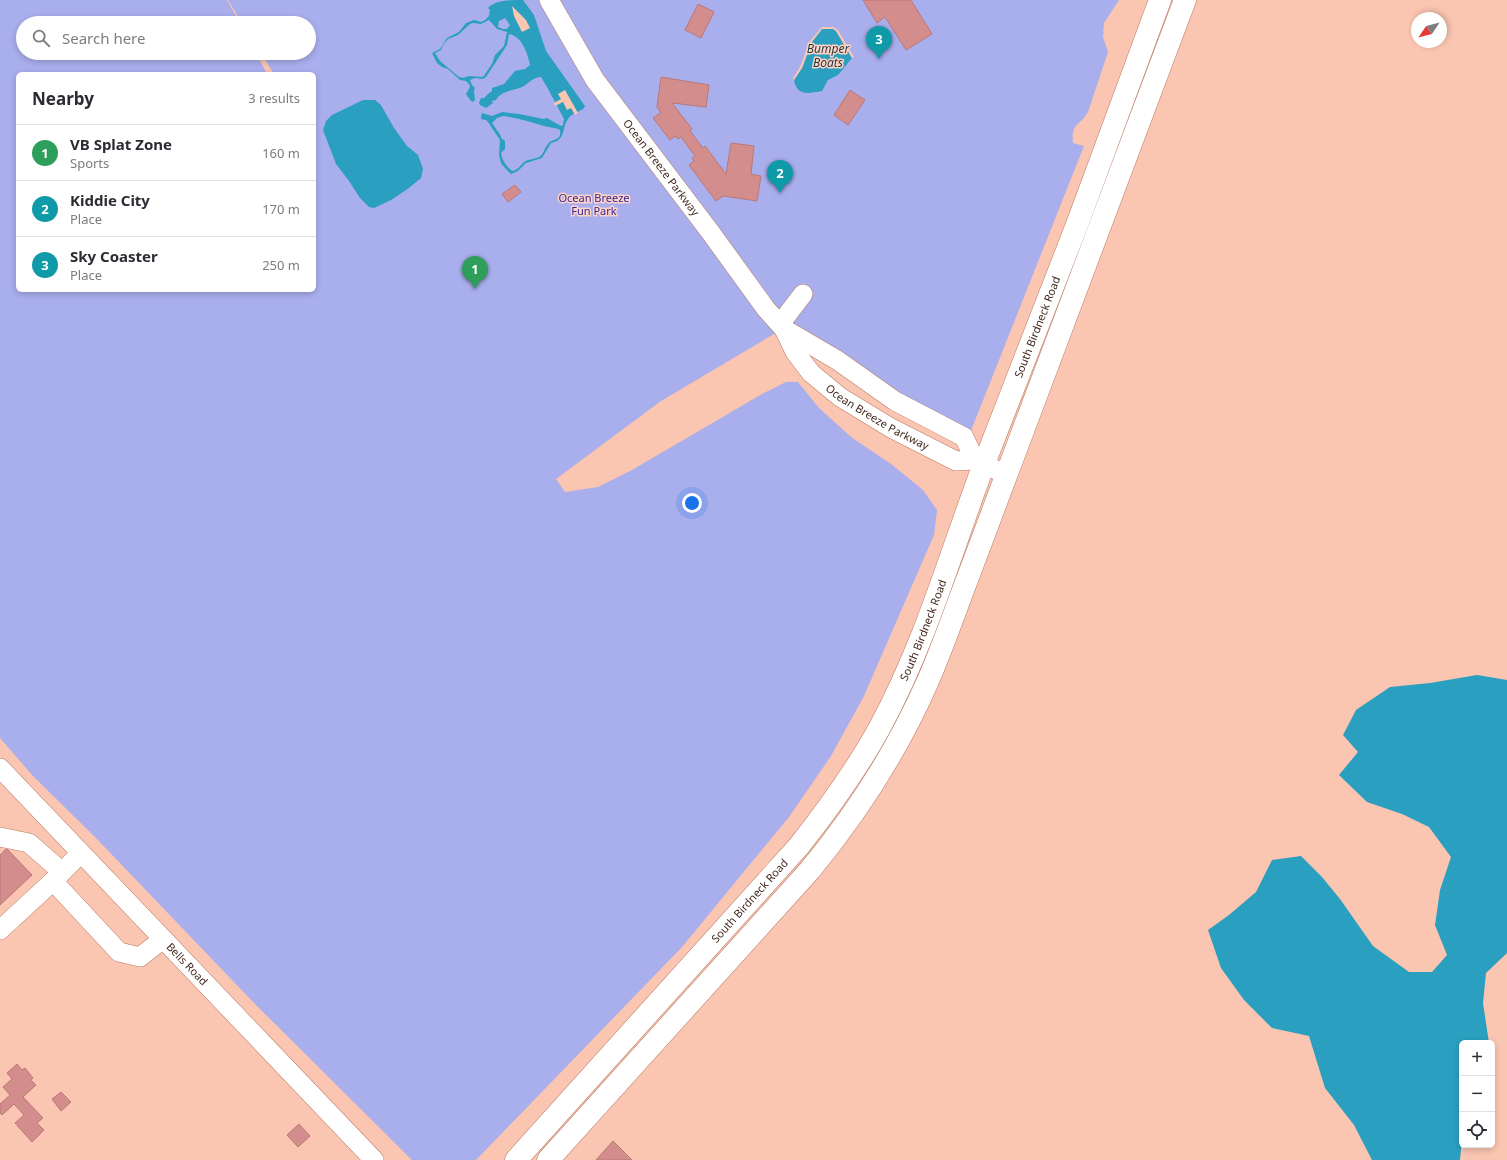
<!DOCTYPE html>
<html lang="en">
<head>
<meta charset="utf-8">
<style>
  :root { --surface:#fff; --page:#f7f7f7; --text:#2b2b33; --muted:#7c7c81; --line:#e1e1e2; --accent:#111827 }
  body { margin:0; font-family:"Noto Sans",sans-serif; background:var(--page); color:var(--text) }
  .controls { position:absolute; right:12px; bottom:12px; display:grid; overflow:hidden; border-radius:6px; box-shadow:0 2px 6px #0003 }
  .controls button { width:36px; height:36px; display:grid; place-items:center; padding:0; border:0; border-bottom:1px solid var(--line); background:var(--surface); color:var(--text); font:20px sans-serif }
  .compass { position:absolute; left:1411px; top:12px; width:36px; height:36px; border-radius:50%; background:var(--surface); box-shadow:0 2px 6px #0003; rotate:235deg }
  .you { position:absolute; left:692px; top:503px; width:14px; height:14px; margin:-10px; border:3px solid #fff; border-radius:50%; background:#1a73e8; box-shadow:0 0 0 6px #1a73e833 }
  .badge { display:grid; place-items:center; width:26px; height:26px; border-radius:50%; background:var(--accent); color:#fff; font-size:13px; font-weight:700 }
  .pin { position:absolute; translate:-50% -33px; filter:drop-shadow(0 1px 2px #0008) }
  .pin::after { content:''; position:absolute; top:21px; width:14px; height:12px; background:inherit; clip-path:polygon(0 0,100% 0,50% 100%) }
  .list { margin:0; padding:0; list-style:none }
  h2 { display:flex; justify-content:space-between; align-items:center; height:52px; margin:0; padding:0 16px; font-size:17px }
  h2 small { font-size:13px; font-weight:400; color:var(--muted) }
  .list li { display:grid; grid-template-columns:26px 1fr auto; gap:12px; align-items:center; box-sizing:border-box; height:56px; padding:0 16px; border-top:1px solid var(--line) }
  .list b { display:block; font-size:15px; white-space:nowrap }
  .list p { margin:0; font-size:13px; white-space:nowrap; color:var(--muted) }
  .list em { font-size:13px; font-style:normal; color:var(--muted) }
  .icon { flex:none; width:22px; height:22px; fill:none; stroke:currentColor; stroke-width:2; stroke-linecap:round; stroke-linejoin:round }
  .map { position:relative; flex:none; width:1507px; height:1160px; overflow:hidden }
  .search { position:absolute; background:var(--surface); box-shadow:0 2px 6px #0003; left:16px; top:16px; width:300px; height:44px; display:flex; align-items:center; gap:10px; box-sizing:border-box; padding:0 14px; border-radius:22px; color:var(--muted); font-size:15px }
  .panel { position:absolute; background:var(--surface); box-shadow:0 2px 6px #0003; left:16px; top:72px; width:300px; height:220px; border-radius:6px }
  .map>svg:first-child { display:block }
  .green { fill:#a9aeed }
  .water { fill:#2a9fbf; fill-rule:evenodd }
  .pier { fill:#fac5b1 }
  .building { fill:#d28d8c; stroke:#ba7876 }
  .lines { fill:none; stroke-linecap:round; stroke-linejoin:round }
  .minor-casing { stroke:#ba7c66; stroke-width:20 }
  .major-casing { stroke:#ba7c66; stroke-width:23 }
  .minor { stroke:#fff; stroke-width:19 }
  .major { stroke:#fff; stroke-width:22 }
  .labels { text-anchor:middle; stroke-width:3; stroke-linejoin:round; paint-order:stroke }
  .street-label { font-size:11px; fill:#42291f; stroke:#fed5c6 }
  .park-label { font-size:11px; fill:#362792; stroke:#fed5c6 }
  .water-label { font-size:12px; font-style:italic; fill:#1f373f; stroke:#fed5c6 }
</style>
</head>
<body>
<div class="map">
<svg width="1507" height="1160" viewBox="0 0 1507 1160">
  <rect width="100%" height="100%" fill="#fac5b1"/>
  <!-- green -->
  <path class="green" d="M0,0H227L240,23H23V53H256L267,74H18V290H314V74H274L261,53H309V23H242L228,0H1119L1104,23L1103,37L1108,52L1088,112C1079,127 1071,123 1073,143L1084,146L970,433L774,334L661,401L556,479L565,492L598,487L632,470L762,394L786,382H798L819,408L851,437L891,464L923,490L937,510L934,535L864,696L831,756L789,817L682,947L476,1160H412L256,1005L95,837L33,776L0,738Z"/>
  <!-- water -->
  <path class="water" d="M523,0L534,15L546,51L585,106L583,109C578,112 571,114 568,119C561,130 566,140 551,143L542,158L526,163L518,171L511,174L505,168L501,163L499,155L500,140L488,122L486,120L481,119V117L482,113L492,116L502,112L519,114L544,119L547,118L561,126L563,125L564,119L547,87L541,77C535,77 529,82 524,86C515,91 501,90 496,100L492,101L493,103L486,108L480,105L479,103L481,98H484L488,94L492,91V88L504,84L515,71L525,69L530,65C528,54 522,36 509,34L507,45L486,77L483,79L475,78L470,80L472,85L475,88L474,90L475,100L473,102L470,100L466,94L470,87L469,84L466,81L460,80L448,69L442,67L437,63L432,53L440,49L447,38L459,32L466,23L474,20L481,22L485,20L489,16L490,10L488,8C496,0 510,0 523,0ZM505,18L510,25L507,29H503L498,27L499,21ZM489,20L497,29L507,32L504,46L495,55L492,64L483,77L469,76L463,78L459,77L440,61L435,53L441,50L443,45L448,39L458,35L470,24L473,23L481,24ZM503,116C517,118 530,122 544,126C550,128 555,127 560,130C562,142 552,138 548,144C544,148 544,155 539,157C535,159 528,159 524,162C520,166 518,170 512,171C506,165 502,161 501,153L505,149V141L501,138V136L492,123L497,118Z
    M822,29H833L836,31L852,58L838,75L828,80L822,91C809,93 797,97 794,80L802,68L812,41Z
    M363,100H375L381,105L394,128L407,146L418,155L423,169L421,178L409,188L391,200L374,208L369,207L360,198L349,181L336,164L323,130L326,121L332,115Z
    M1477,675L1507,680V953L1486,973L1483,1003L1489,1043H1462V1139L1460,1160H1372L1354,1125L1325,1088L1309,1036L1272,1028L1244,1000L1221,968L1208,930L1229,915L1256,892L1272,860L1301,856L1322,877L1340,899L1373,946L1409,972H1432L1447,955L1435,925L1440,890L1451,857L1429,827L1402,814L1367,802L1339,775L1358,752L1343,735L1356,710L1390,687L1430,683Z"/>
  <!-- pier -->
  <path class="pier" d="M512,6L526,20L530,28L522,32L514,16Z
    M822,27H833L838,30L854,57L852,58L836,31L833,29H822L812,42L802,68L794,80L793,78L800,67L810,41Z
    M565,90L578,113L575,115L571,108L567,110L563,102L555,106L554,103L561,99L558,94Z"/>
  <!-- building -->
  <path class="building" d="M863,0H911L932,34L906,50L885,17L877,23Z
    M698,4L714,12L701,38L685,30Z
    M661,77L709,85L706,107L672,103L692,129L690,131L703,148L705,146L726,174L731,143L754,146L751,174L761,176L757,201L723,196L716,201L689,165L694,161L692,158L695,156L681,137L678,139L675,136L670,140L653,118L661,113L657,107Z
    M850,90L865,100L848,125L834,115Z
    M515,185L521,192L508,202L502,194Z
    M6,849L8,850L32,875L0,905V855Z
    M17,1064L22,1070L25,1068L33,1078L31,1080L36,1085L23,1097L43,1118L37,1123L44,1130L32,1142L15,1123L24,1115L14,1104L2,1115L0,1113V1104L10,1095L3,1087L12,1079L7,1073Z
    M61,1092L71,1102L61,1111L52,1099Z
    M299,1124L310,1136L298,1147L287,1135Z
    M613,1141L632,1160H596Z"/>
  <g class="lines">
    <defs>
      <g id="minor">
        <path id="s1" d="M549,0L595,80L711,233L766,309L784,329L795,352L811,373L840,397L891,428L956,461L975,460L1007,475"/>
        <path d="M780,324L803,294"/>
        <path d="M784,329L837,360L895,401L964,437L975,460"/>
        <path id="s2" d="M0,768L374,1160"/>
        <path d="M0,837L29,843L62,872"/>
        <path d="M81,853L53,881L119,952L140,957L163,939"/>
        <path d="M0,930L53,881"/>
      </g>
      <g id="major">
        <path id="s3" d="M516,1160L799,846C829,808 857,769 880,727C925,644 951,552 984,464C1015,383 1047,303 1078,222C1106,148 1132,74 1160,0"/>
        <path d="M548,1160L810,870C857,813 897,751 927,683C939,656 949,628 959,601L1185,0"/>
      </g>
    </defs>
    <!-- minor casing -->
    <use href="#minor" class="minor-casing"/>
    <!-- major casing -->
    <use href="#major" class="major-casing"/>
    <!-- minor -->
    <use href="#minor" class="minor"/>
    <!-- major -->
    <use href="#major" class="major"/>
  </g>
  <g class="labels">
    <!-- street labels -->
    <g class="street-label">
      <text dy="4" stroke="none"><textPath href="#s1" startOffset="202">Ocean Breeze Parkway</textPath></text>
      <text dy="4" stroke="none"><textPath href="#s3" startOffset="997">South Birdneck Road</textPath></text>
      <text dy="4" stroke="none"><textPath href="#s1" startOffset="537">Ocean Breeze Parkway</textPath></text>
      <text dy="4" stroke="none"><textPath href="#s3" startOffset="673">South Birdneck Road</textPath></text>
      <text dy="4" stroke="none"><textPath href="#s3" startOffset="349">South Birdneck Road</textPath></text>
      <text dy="4" stroke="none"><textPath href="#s2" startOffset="271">Bells Road</textPath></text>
    </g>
    <!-- park labels -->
    <g class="park-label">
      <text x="594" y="202">Ocean Breeze<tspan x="594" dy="13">Fun Park</tspan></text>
    </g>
    <!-- water labels -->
    <g class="water-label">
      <text x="828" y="53">Bumper<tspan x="828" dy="14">Boats</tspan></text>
    </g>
  </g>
</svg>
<div class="controls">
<button>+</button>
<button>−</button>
<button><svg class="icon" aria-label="locate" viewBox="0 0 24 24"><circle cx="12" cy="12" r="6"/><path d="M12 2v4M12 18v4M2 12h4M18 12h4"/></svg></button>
</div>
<svg class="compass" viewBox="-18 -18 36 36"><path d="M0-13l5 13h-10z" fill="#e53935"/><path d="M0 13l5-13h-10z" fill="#7c7c81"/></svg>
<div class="you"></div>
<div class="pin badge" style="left:475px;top:289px;background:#2e9e5b">1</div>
<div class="pin badge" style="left:780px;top:193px;background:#0f9aa8">2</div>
<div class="pin badge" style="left:879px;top:59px;background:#0f9aa8">3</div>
<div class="search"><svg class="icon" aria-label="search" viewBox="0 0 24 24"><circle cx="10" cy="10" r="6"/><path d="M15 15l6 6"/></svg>Search here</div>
<section class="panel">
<h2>Nearby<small>3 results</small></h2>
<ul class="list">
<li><span class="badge" style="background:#2e9e5b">1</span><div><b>VB Splat Zone</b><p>Sports</p></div><em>160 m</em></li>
<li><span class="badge" style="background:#0f9aa8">2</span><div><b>Kiddie City</b><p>Place</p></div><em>170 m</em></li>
<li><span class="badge" style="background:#0f9aa8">3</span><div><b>Sky Coaster</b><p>Place</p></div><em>250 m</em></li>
</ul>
</section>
</div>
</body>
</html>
